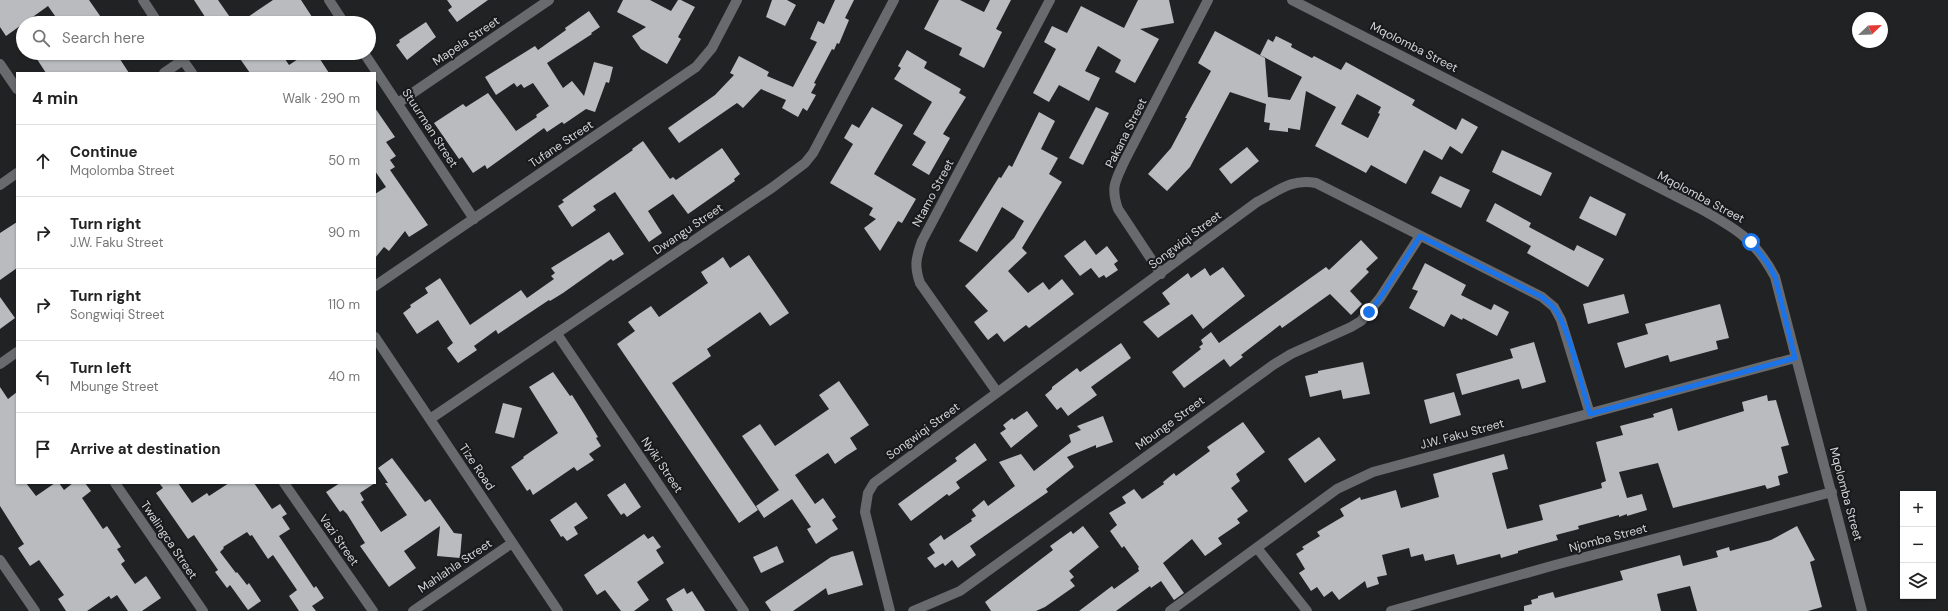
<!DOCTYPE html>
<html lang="en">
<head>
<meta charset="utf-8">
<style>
  :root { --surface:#fff; --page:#f2f2f2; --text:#222; --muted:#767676; --line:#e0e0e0 }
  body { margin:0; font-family:"DM Sans",sans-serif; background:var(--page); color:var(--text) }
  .controls { position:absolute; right:12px; bottom:12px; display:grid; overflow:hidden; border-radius:0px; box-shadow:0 1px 3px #0004 }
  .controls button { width:36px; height:36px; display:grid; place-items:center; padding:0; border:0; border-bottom:1px solid var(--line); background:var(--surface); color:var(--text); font:20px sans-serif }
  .compass { position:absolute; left:1852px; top:12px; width:36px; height:36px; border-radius:50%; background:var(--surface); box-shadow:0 1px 3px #0004; rotate:67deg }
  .stop { position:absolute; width:12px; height:12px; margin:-9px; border:3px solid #1a73e8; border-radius:50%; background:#fff }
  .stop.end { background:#1a73e8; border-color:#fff; box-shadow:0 1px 4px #0008 }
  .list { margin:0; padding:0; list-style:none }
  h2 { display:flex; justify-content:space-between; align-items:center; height:52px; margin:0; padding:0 16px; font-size:17px }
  h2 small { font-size:13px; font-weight:400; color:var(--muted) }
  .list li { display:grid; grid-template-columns:26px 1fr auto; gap:12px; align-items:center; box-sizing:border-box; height:72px; padding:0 16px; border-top:1px solid var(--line) }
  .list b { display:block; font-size:15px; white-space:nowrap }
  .list p { margin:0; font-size:13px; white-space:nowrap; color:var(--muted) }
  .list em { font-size:13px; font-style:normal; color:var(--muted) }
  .icon { flex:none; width:22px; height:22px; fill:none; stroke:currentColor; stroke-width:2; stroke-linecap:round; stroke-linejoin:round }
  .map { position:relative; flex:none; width:1948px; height:611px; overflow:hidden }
  .search { position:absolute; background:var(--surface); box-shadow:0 1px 3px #0004; left:16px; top:16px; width:360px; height:44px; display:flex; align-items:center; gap:10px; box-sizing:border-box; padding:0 14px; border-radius:22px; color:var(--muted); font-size:15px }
  .panel { position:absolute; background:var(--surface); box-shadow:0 1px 3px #0004; left:16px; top:72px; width:360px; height:412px; border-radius:0px }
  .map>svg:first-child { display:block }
  .building { fill:#b9bbbe; fill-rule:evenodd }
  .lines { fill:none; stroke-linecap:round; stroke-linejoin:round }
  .street { stroke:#696a6d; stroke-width:10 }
  .route { stroke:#1a73e8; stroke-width:5 }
  .labels { text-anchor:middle; stroke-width:4; stroke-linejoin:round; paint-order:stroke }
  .street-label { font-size:12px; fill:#d3d4d6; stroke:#17191b }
</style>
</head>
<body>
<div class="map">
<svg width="1948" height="611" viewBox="0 0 1948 611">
  <rect width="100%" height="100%" fill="#212224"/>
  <!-- building -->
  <path class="building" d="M0,0H89L105,23H60L48,6L6,36L0,27Z
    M194,0H218L234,23H209Z
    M273,0H301L316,23H239Z
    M447,0H488L457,22L448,10L452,7Z
    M623,0H650L671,11L678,0H681L695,7L678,37L681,39L667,64L641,49L632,36L646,27L617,12Z
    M772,0H787L796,5L785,26L766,17Z
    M835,0H854L845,18L849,20L839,44L837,43L834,50L832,49L814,83L816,84L811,93L816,95L807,111L803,108L798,117L782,108L786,100L761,89L743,108L737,103L679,143L668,128L715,95L734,75L730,73L739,56L769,72L767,76L793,87L817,42L810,39L818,21L824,24Z
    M939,0H960L984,12L990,0H1011L996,29L1002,32L984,68L959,55L962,48L924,29Z
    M1138,0H1169L1174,23L1140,29L1159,39L1135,83L1115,72L1121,60L1098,46L1085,71L1100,78L1089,101L1059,85L1049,102L1033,93L1056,49L1044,42L1052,26L1067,33L1081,6L1124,28Z
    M589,11L600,27L591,33L592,34L547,63L563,88L572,81L584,96L594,62L613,67L609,83L606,82L595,112L586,109L564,124L562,122L547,132L544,128L487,169L485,165L473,173L462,157L459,159L434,123L463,104L466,107L488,93L516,131L537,117L536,115L549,106L533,83L524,88L521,84L517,87L514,83L496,95L485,77L535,46L538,50L566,30L565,28Z
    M426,22L436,37L407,60L396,45L400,42L399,40Z
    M1215,31L1265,58L1268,97L1290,100L1302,77L1260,55L1268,39L1273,42L1276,36L1292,44L1291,47L1312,58L1314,56L1341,70L1346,62L1415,100L1412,105L1456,130L1462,118L1478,127L1462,154L1450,146L1442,160L1424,150L1406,184L1371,165L1366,173L1315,146L1336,107L1306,91L1300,130L1288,128V132L1269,130L1270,123L1264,122L1266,104L1230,92L1190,167L1167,191L1148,174L1171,148L1187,118H1185L1211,71L1198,63ZM1357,94L1381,107L1378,113L1380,114L1368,138L1341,124Z
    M907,50L927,62L924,68L961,89L959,93L966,97L943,134L950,138L929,175L912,165L926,142L913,134L932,102L894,79L901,68L898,66Z
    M33,53H116L129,73H46Z
    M236,53H281L289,65L307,53H316L329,73H250Z
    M872,107L903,125L874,174L916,199L902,223L898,221L880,251L864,228L876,219L869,215L873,208L830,183L853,144L844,138L852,124L859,128Z
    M1096,107L1109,113L1083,165L1069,158Z
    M375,108L395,137L386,142L396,156L390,160L395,167L390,170L428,225L409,237L405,231L389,251L384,247L375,258V194L386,187L375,171Z
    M1039,112L1055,121L1041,149L1058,158L1049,174L1062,182L1022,248L1027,253L1008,271L1028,293L1043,282L1049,290L1062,279L1074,294L1029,328L1026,325L1004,342L997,333L988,340L974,322L988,311L965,286L1014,238L1024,221L1002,207L977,252L959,241L999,177L1001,178L1009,165L1012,167Z
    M643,141L670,179L673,177L676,180L722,148L740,174L734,179L735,181L688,214L673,194L648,211L662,233L649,242L615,192L593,206L596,210L572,227L558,206L564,202L562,200L633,150L632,149Z
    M1247,147L1259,161L1231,184L1219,169Z
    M1502,150L1552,173L1541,196L1492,172Z
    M1440,176L1470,190L1461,208L1431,193Z
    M1590,196L1626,214L1616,236L1579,218Z
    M1495,203L1531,223L1529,227L1574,251L1577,245L1604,259L1588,287L1527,253L1531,246L1486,221Z
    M17,222V268L0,280V233Z
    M609,232L624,254L613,261L611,259L563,293L550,301L549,300L498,334L496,330L474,346L477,350L458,363L447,348L453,343L438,320L417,334L403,313L411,307L410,305L428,293L425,288L440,278L470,325L521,290L527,298L554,279L551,276L555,273L551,268Z
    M1085,240L1096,255L1107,246L1118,261L1114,264L1118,270L1106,278L1104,275L1099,278L1091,268L1080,276L1064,256Z
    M1361,240L1378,258L1366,269L1369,272L1350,291L1362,304L1351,315L1330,294L1282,328L1280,325L1241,355L1243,357L1230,367L1224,359L1184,388L1172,372L1201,349L1199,347L1203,344L1201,340L1211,332L1219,343L1326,267L1329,270Z
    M749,255L789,313L770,326L760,312L707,349L711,356L672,383L758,510L739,523L617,344L635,331L628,322L639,314L651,306L659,317L708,283L701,272L715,263L723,257L730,268Z
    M1425,263L1466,285L1461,295L1491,310L1494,304L1509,312L1497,336L1463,318L1462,320L1451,314L1444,327L1409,308L1418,291L1412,289Z
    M1223,267L1245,296L1203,329L1192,314L1158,338L1143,322L1170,304L1162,293L1188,273L1191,278L1205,268L1210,276Z
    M1624,294L1629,313L1588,324L1583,304Z
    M0,297L15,318L0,329Z
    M1720,304L1729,338L1716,341L1718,349L1670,362L1668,355L1625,368L1617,343L1648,334L1645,324Z
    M1534,342L1546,382L1522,389L1519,379L1462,395L1456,374L1513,358L1510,349Z
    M1121,343L1131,358L1091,387L1097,395L1068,416L1061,407L1057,410L1045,395L1052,389V387L1077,368L1080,372Z
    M1363,362L1370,394L1343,399L1341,390L1310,397L1305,376L1318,373V371Z
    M553,372L570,396L572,395L584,414L598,437L596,438L601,446L589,454L594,460L577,471L574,467L533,495L530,489L527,491L511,467L524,458L523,457L558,433L529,387Z
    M839,381L869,425L850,438L857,449L846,456L835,464L828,453L795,475L815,504L823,498L836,517L832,520L838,529L816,544L807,529L811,527L792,499L764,518L756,506L779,490L742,436L760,424L775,446L829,409L819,395Z
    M0,387L8,399L17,392V483H26L36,496L55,483H59L64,490L73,483H85L91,491L82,498L103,529L107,526L121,547L117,549L125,561L121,564L135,584L146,576L161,598L142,611H128L117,595L111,599L109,596L87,611H66L58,599L64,595L39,560L30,566L18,548L24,544L0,506Z
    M1454,392L1461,415L1430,424L1424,400Z
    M1767,395L1768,401L1776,400L1789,445L1781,447L1788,473L1778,476L1780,485L1767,489L1765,485L1673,508L1658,463L1619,472L1627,498L1642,494L1647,510L1627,516V514L1619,517V515L1578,526L1579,529L1556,535L1558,540L1518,551V553L1501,558L1500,554L1457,565L1454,554L1425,561L1423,554L1411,557L1409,548L1382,555L1387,575L1377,577L1379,584L1367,588L1365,581L1339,600L1332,591L1324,597L1317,587L1311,591L1299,573L1305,569L1296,554L1304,549L1302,547L1320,536L1317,532L1344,516L1340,509L1360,497L1361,500L1396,490L1401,508L1439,497L1433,474L1504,454L1508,469L1492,473L1507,529L1543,520L1539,505L1602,488L1601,483L1606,481L1596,442L1623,435L1620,426L1654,417L1653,414L1672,408L1678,431L1744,411L1742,402Z
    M503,403L522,408L514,438L495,433Z
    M1027,411L1038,426L1011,448L1000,433L1006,429L1003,425L1012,418L1014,420Z
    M1103,416L1113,442L1096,448V445L1067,457L1074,467L1046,489L1048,492L970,546L976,555L958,568L952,560L945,566L943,563L935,568L927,558L935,553L929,544L941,535L944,540L972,521L971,519L976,516L972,510L984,500L988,506L1015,486L999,462L1021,454L1034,471L1071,442L1069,435L1081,430L1077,426Z
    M1243,422L1265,452L1236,474L1240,481L1231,488L1248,511L1237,519L1240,523L1218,538L1222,544L1205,556L1192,539L1163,563L1184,593L1174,600L1161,581L1151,588L1150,586L1116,611H1079L1112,586L1114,589L1139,571L1138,568L1139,567L1124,546L1122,548L1110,531L1117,525L1109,513L1126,503L1122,497L1134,489L1142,499L1144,498L1164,484L1163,482L1174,473L1176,476L1210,451L1207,447Z
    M1319,437L1336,460L1305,483L1288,459Z
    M975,443L987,460L956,482L960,488L949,496L947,494L911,521L898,504L942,472L957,461L955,458Z
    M392,458L425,502L430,499L454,533L462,534L460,558L437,556L440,526L404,551L416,568L389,587L360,546L365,543L347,514L343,510L340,512L326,492L340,483H375L360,493L364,500L361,502L381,532L407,515L385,483H388L378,468Z
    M159,483H178L192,503L207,493L209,496L229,483H254L272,509L280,504L287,514L282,517L290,529L279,536L314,588L316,586L324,598L312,606L316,611H299L289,596L297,590L273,555L268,559L252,535L250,536L247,532L223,547L224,548L220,552L236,573L237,572L247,585L249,583L261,601L248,610L230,585L227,588L215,572L218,570L194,535L188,539L156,493L163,488Z
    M625,483L641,507L627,517L624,513L621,515L607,495Z
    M576,502L588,518L574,527L578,534L567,541L563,536L561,537L550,520Z
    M1083,526L1099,547L1069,571L1074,577L1070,580L1075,586L1045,607L1036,611H991L985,602L1053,550L1050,546L1071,531L1073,534Z
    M1797,526L1815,560L1810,562L1822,607L1808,611H1697L1690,586L1657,594L1661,611H1524V606L1532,604L1531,600L1538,598V596L1553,592L1555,598L1623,580L1620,571L1680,555L1683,566L1718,557L1716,551L1729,547L1730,551L1771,540Z
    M644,534L648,539L653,536L661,547L656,550L664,563L637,582L649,600L634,611H621L605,590L597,595L584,575Z
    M777,546L784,562L761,573L753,557Z
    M853,551L863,585L828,595L826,588L793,611H771L765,602L831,557Z
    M684,588L687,594L692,591L705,611H673L666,599Z"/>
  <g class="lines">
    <!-- street -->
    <path class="street" d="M143,0L158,23
      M329,0L344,23
      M1292,0L1699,208C1735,228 1755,239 1775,277L1862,611
      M178,53L192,73
      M364,53L474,219
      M0,64L17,89
      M164,73L183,60
      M398,103L549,0
      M0,185L17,173
      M1161,274L1118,209C1110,186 1116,180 1125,160L1208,0
      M375,286L696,67L712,48L737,0
      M557,334L744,611
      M375,337L558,611
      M0,364L17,352
      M997,392L920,283C914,266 916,258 922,241L1050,0
      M430,419L773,187L805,163L813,153L894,0
      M115,483L203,611
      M284,483L373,611
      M1257,548L1307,611
      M0,560L35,611
      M413,611L512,543
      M890,611L865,512L868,493L874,483L1257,202C1278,191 1292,178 1316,183L1542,297L1554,307L1561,320L1590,414
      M913,611L960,591L1273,365L1291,354L1351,327L1361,321L1380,298L1420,236
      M1170,611L1337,489L1373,472L1795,358
      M1391,611L1555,565L1832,492"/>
  </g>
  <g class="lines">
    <!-- route -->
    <path class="route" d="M1369,312L1380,298L1420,236L1542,297C1545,300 1550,303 1553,307C1569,325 1582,389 1590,414L1795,358L1775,277L1768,264L1751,242"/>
  </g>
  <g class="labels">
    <!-- street labels -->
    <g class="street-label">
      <text transform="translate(466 41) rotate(-34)" y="4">Mapela Street</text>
      <text transform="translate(1414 47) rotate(27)" y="4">Mqolomba Street</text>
      <text transform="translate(430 128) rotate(57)" y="4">Stuurman Street</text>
      <text transform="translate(1126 133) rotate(-63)" y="4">Pakana Street</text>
      <text transform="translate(561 144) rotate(-34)" y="4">Tufane Street</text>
      <text transform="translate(933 193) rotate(-62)" y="4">Ntamo Street</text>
      <text transform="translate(1701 197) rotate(28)" y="4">Mqolomba Street</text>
      <text transform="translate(688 229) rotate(-34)" y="4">Dwangu Street</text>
      <text transform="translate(1185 240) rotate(-37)" y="4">Songwiqi Street</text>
      <text transform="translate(1170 423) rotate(-36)" y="4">Mbunge Street</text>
      <text transform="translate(923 431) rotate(-36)" y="4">Songwiqi Street</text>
      <text transform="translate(1462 434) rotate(-15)" y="4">J.W. Faku Street</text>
      <text transform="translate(662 465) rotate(56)" y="4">Nyiki Street</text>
      <text transform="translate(477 467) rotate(56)" y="4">Tize Road</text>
      <text transform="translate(1846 494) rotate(75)" y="4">Mqolomba Street</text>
      <text transform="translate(1608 538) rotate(-15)" y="4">Njomba Street</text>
      <text transform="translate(169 540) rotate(56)" y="4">Twalingca Street</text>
      <text transform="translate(339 540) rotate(55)" y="4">Vazi Street</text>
      <text transform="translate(455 566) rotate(-34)" y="4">Mahlahla Street</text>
    </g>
  </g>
</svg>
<div class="controls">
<button>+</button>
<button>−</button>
<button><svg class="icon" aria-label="layers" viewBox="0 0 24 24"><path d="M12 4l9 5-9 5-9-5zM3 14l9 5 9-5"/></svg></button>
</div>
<svg class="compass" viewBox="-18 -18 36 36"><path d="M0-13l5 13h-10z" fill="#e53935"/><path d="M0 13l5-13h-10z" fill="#767676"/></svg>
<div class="stop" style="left:1751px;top:242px"></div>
<div class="stop end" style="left:1369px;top:312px"></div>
<div class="search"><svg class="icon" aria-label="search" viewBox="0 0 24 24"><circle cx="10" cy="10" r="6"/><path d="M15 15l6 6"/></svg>Search here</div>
<section class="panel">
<h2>4 min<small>Walk · 290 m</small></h2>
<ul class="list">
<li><svg class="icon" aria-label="ahead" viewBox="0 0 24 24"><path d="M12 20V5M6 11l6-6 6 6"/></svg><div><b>Continue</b><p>Mqolomba Street</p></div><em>50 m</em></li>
<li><svg class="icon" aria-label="right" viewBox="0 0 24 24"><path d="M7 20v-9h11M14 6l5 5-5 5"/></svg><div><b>Turn right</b><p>J.W. Faku Street</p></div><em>90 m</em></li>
<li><svg class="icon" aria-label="right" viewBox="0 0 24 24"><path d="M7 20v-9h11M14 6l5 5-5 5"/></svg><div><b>Turn right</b><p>Songwiqi Street</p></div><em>110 m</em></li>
<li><svg class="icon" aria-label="left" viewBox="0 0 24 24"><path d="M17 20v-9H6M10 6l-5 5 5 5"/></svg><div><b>Turn left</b><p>Mbunge Street</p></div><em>40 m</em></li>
<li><svg class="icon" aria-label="arrive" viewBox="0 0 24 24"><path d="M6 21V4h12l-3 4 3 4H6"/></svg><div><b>Arrive at destination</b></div></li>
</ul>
</section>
</div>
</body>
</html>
